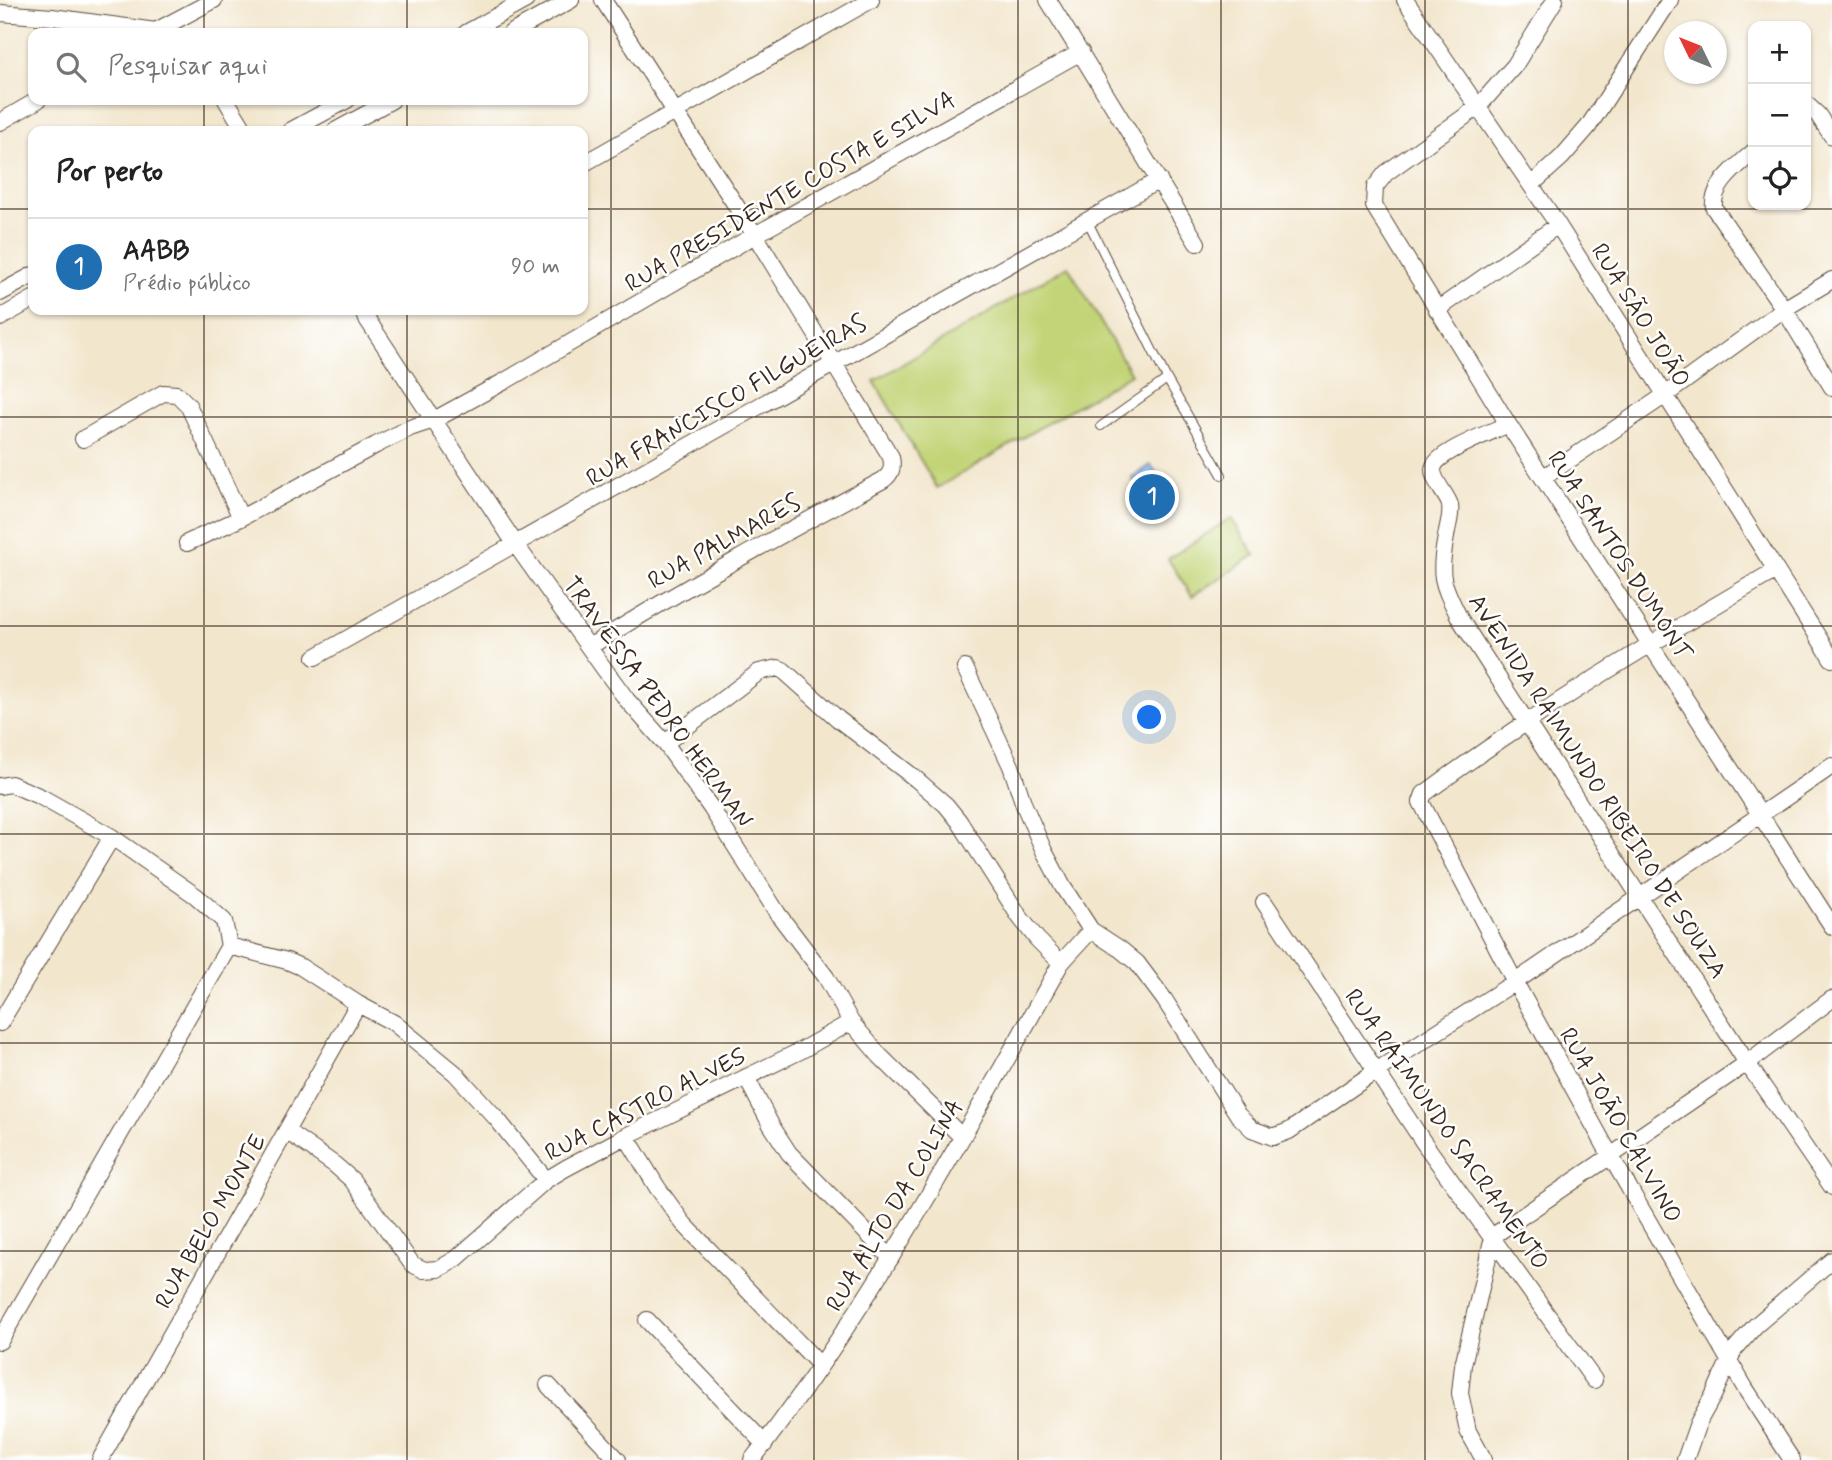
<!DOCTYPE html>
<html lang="pt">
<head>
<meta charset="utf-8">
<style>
  :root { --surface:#fff; --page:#f6f6f6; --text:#222; --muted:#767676; --line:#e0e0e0; --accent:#1f6fb2 }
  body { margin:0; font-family:Mynerve,sans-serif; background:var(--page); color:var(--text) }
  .controls { position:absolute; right:21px; top:21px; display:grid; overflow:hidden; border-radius:14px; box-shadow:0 2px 5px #0004 }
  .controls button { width:63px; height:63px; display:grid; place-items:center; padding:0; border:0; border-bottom:2px solid var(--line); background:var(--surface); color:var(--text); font:35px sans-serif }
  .compass { position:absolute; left:1664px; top:21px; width:63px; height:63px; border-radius:50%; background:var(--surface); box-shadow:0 2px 5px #0004; rotate:313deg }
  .you { position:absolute; left:1150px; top:718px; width:24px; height:24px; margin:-18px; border:5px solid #fff; border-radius:50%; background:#1a73e8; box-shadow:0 0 0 10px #1a73e833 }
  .badge { display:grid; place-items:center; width:46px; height:46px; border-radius:50%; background:var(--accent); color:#fff; font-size:23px; font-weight:700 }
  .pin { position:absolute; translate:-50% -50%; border:4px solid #fff; box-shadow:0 2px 7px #0006 }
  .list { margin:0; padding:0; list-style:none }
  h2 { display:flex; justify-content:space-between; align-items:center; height:91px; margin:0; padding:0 28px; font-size:30px }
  h2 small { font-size:23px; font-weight:400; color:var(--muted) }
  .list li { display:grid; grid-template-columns:46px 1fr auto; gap:21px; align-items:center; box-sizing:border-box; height:98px; padding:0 28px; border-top:2px solid var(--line) }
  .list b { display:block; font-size:26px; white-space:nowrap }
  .list p { margin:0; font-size:23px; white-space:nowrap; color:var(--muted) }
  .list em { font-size:23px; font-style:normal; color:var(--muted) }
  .icon { flex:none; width:38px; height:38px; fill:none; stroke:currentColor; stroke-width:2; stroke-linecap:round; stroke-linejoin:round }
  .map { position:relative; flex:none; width:1832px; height:1460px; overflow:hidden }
  .search { position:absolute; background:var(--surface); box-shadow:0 2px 5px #0004; left:28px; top:28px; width:560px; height:77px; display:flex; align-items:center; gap:18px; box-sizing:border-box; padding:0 24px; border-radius:14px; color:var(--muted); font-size:26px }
  .panel { position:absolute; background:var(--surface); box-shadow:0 2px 5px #0004; left:28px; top:126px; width:560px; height:189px; border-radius:14px }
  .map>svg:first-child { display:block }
  .green { fill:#c2d477; stroke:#7e7f4a; stroke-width:2 }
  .water { fill:#86bbf5; stroke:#60728a; stroke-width:2 }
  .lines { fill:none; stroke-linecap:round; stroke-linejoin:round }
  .service-casing { stroke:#564638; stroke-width:10 }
  .minor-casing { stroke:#564638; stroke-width:18 }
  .service { stroke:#fff; stroke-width:8 }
  .minor { stroke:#fff; stroke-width:16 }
  .grid { fill:none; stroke:#3b2a1e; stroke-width:2; stroke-opacity:0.55 }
  .labels { text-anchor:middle; stroke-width:5; stroke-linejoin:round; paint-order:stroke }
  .street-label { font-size:24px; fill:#3b2a1e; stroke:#fff }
</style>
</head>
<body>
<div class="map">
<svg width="1832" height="1460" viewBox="0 0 1832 1460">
  <rect width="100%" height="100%" fill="#fff"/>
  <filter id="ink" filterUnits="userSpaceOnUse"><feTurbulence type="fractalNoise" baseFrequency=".0143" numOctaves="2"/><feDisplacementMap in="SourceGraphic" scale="14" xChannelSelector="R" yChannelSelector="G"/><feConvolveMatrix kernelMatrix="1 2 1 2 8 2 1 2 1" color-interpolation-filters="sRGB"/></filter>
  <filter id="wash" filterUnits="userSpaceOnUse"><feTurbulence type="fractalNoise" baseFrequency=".00686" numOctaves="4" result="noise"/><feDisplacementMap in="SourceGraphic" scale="28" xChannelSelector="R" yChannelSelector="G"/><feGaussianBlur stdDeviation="1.57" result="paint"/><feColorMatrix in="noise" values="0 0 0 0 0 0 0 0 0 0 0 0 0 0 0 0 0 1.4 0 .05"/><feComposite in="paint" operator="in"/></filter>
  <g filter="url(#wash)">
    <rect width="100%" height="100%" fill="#f2e6cc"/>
    <!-- green -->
    <path class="green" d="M1068,266L1131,374L937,488L874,381Z
      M1231,518L1255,555L1192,596L1168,559Z"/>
    <!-- water -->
    <path class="water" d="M1151,465L1176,502L1157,515L1132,478Z"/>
  </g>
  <g filter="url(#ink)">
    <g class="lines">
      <defs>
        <path id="service" d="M1088,222L1167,379L1222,475
          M1101,426L1167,379"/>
        <path id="minor" d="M1048,0L1197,243
          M1405,0L1558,225L1832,659
          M1555,0L1515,65L1478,107L1386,173L1375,187L1374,206L1508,424L1832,926
          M0,13L52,17L156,31
          M152,33L214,0
          M466,33L526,0
          M511,33L571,0
          M226,100L245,131
          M1806,104L1818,115L1832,136
          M0,122L38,100
          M290,131L347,100
          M335,131L392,100
          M1753,152C1739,165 1711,185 1714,208L1784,309L1832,387
          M583,164L871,0
          M1531,185L1562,157L1588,127L1670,0
          M0,293L33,275
          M361,310L516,545L605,670L627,700L665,743L711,808L778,914L826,977L851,1022L880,1056L962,1137
          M1437,310L1558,225
          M0,318L33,299
          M1508,424C1492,432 1440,451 1434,466C1429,477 1447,494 1450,505C1452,515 1447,527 1446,537C1438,577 1442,583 1460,619L1747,1063L1832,1187
          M83,439L163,393L177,394L188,405L241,518
          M1544,477L1664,396L1784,309L1832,280
          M187,543L241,518L376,445L410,428L434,420L505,381L755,235L1081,52
          M1776,570C1656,640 1536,711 1424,794L1421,802L1515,982L1610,1155L1745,1388L1792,1460
          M589,647C685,587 784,533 883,480C892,474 893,467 891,457L755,235L603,0
          M315,657L1159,180
          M965,668L1011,766L1024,805L1044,851L1063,887L1091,930
          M665,743L759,672L778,668L783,670L838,719L916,779L946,805L959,821L1019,916L1037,939L1061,963
          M0,786L11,784L41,797L112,837L196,896L224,921L229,946L287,961L301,967L358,1004L394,1023L455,1073L497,1119L546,1180
          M1264,902L1424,1143L1594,1380
          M0,1023L112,837
          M746,1077L771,1125L789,1153L891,1258
          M288,1132L335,1165L352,1180L412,1264L424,1270L438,1269L444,1266L456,1259L546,1180L566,1168L626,1136L800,1051L851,1022
          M626,1136L657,1187L683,1223L820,1365
          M647,1320L765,1444
          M0,1341L229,946
          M548,1385L618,1460
          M100,1460L358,1004
          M752,1460C872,1305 965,1133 1061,963L1091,930L1120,949L1137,963L1164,999L1238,1115L1252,1129L1273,1137L1289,1131L1376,1071L1515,982L1832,766
          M1484,1460L1468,1431L1460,1393L1463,1365L1493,1236L1747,1063L1832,999
          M1685,1460L1698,1423L1714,1394L1734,1350L1755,1326L1832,1260"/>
      </defs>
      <!-- service casing -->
      <use href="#service" class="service-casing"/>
      <!-- minor casing -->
      <use href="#minor" class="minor-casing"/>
      <!-- service -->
      <use href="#service" class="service"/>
      <!-- minor -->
      <use href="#minor" class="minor"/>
    </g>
  </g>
  <!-- grid -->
  <path class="grid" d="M204,0V33M407,0V33M611,0V1460M814,0V1460M1018,0V1460M1221,0V1460M1425,0V1460M1628,0V1460M204,100V131M407,100V131M0,209H33M583,209H1832M204,310V1460M407,310V1460M0,417H1832M0,626H1832M0,834H1832M0,1043H1832M0,1251H1832"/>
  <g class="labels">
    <!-- street labels -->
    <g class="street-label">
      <text transform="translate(790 191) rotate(-30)" y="8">RUA PRESIDENTE COSTA E SILVA</text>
      <text transform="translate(1641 315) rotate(58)" y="8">RUA SÃO JOÃO</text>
      <text transform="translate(726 400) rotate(-30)" y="8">RUA FRANCISCO FILGUEIRAS</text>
      <text transform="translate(724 541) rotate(-29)" y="8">RUA PALMARES</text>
      <text transform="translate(1620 555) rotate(57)" y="8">RUA SANTOS DUMONT</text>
      <text transform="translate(658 702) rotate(54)" y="8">TRAVESSA PEDRO HERMAN</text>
      <text transform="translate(1598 786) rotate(57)" y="8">AVENIDA RAIMUNDO RIBEIRO DE SOUZA</text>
      <text transform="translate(645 1104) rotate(-27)" y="8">RUA CASTRO ALVES</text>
      <text transform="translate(1621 1125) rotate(60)" y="8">RUA JOÃO CALVINO</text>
      <text transform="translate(1447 1129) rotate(55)" y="8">RUA RAIMUNDO SACRAMENTO</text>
      <text transform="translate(894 1205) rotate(-59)" y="8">RUA ALTO DA COLINA</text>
      <text transform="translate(210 1221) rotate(-60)" y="8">RUA BELO MONTE</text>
    </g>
  </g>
</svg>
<div class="controls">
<button>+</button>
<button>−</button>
<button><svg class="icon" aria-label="locate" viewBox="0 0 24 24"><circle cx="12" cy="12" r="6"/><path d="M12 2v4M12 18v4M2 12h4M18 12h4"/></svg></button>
</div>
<svg class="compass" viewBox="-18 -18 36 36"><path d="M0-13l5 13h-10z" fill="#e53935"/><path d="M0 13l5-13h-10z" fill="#767676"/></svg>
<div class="you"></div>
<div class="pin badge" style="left:1152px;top:497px">1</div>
<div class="search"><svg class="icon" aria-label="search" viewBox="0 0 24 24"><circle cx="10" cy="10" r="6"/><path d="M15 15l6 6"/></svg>Pesquisar aqui</div>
<section class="panel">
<h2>Por perto<small></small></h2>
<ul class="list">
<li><span class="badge">1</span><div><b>AABB</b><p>Prédio público</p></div><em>90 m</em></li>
</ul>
</section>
</div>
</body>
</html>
